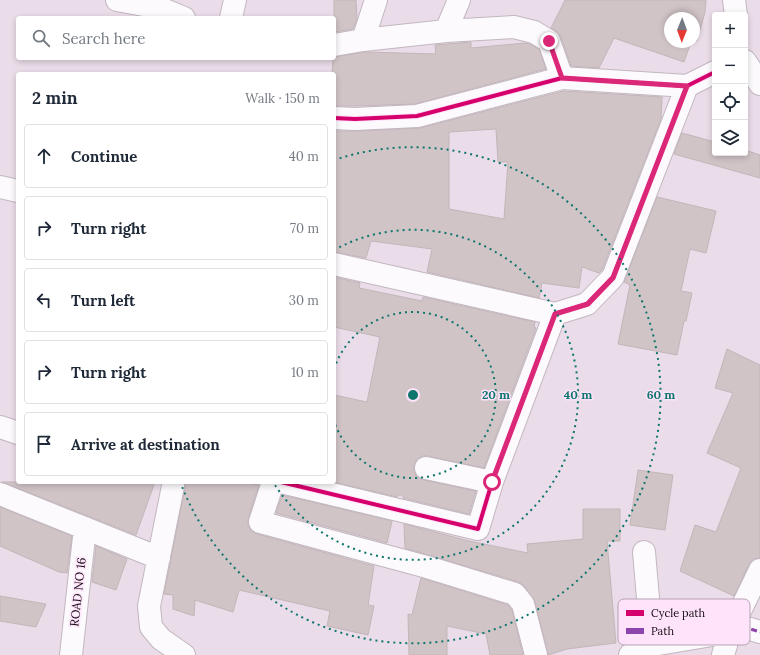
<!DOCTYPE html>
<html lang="en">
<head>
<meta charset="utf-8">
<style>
  :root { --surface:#fff; --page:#f6f6f7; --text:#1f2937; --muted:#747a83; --line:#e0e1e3 }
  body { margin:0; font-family:Lora,serif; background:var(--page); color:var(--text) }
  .controls { position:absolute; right:12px; top:12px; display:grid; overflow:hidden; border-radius:4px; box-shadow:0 2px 6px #0003 }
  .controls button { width:36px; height:36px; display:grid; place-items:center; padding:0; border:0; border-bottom:1px solid var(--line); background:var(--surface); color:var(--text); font:20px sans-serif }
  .compass { position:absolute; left:664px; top:12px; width:36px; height:36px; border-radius:50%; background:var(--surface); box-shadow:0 2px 6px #0003; rotate:181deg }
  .stop { position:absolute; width:12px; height:12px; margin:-9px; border:3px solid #db2777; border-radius:50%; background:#fff }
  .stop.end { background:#db2777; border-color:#fff; box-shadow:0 1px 4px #0008 }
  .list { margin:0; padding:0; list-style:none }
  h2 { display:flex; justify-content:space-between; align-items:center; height:52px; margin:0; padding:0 16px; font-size:17px }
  h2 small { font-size:13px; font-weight:400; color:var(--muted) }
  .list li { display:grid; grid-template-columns:26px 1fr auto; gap:12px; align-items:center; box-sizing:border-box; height:64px; margin:0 8px 8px; padding:0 8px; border:1px solid var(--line); border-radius:4px }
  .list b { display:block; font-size:15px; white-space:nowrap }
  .list em { font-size:13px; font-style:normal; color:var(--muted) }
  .icon { flex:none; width:22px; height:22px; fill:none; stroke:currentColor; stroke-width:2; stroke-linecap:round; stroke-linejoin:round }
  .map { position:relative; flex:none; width:760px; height:655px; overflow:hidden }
  .search { position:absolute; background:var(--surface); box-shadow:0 2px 6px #0003; left:16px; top:16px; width:320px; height:44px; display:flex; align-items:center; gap:10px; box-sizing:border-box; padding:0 14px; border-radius:4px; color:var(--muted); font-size:15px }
  .panel { position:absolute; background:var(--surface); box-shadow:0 2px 6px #0003; left:16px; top:72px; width:320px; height:412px; border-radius:4px }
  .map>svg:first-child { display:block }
  .building { fill:#d1c4c7; stroke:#c2b6b9; fill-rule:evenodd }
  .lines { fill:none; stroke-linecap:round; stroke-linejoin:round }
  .minor-casing { stroke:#c2b7c0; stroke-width:24 }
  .minor { stroke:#fcfafc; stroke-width:22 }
  .quiet { stroke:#8e44ad; stroke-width:3; stroke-dasharray:6 3; stroke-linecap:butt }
  .cycleway-casing { stroke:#fee3fa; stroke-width:6 }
  .cycleway { stroke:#d6006c; stroke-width:4 }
  .route { stroke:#db2777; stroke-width:5 }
  .ring { fill:none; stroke:#0f766e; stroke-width:2; stroke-dasharray:2 4 }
  .labels { text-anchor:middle; stroke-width:3; stroke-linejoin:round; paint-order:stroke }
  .street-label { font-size:12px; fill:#120a11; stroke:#fee3fa }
  .key { fill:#fee3fa; stroke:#b7a2b4; stroke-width:1 }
  .key-label { font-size:11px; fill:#120a11 }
  .centre { fill:#0f766e; stroke:#fee3fa; stroke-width:2 }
  .ring-label { font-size:12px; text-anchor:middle; font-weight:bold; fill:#0f766e; stroke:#fee3fa; stroke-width:3; stroke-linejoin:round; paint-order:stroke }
</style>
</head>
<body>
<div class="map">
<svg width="760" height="655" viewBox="0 0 760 655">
  <rect width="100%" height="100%" fill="#eadce8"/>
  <!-- building -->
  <path class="building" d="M334,0H356L357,19L353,29L334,32Z
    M565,0H706L705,12L697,41L694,40V18H670V42H691L684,62L614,38L599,68L571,66L561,37L556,31L551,28Z
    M471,42V48L525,43L529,44L539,49L546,69L415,104L355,106H334V74H332L333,58L334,57L365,52L436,54L435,45Z
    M563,91L662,97L661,119L602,270L599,273L582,267L579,288L542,283L539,298L427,272L432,249L371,241L366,258L334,252V131H356L420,128ZM496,129L498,162H508L504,219L449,209V132Z
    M682,133L715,142V153H745V150L760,155V178L674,154Z
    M657,197L716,211L706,253L690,249L681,291L692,293L686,321H684L677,355L618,344L630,285L624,282Z
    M334,277L360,283L359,288L422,301L423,297L535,322L534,327L536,328L484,468L428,456H422L417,459L414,465V472L417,477L423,480L476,491L469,514L403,498V495H398L397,497L334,482V395L367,402L380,337L334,327Z
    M727,349L760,365V558L753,559L749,564L734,596L680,571L695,525L716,532L741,468L707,453L733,393L715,388Z
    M638,470L673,475L665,530L630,525Z
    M2,482H155L136,535Z
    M185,482H240L259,485L248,519V525L251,531L257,534L374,566L368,605L374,606L368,635L327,626L330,611L239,590L233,612L195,600L194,616L173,609V595L164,594L185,488Z
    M282,495L392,521L387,543L276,513Z
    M0,507L72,536L67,573L59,572L0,546Z
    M583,509H620V541H607L616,643L567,649L548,655L535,601L524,586L519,582L405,548L404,524L469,541L528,553L527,544L583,539Z
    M96,546L127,559L116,590L92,582Z
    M421,578L508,605L512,610L523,655H490L486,634L447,626V655H409L408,614L412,615Z
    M0,596L46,604L36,627L0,621Z"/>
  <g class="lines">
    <defs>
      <path id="minor" d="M117,0L160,8L184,18
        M734,0L736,15
        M231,18L235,0
        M446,31L459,0
        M363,40L376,0
        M334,45L363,40L446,31L514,27L534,32L549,41L562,78
        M745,61L760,84
        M334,118L355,119L417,116L562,78L687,86
        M0,187L18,191
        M334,264L555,314
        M0,427L18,433
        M426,468L492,482
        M273,482L260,522L427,567L515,594L523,604L536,655
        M281,482L478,529L492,482L555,314L587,304L613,277L687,86L715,72
        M173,486L149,606L151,627L161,639L184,655
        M0,494L159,558
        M644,552L652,645
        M734,624L760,632
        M71,655L85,528
        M630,655L652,645L730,632
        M723,655L730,632L760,570"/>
    </defs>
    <!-- minor casing -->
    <use href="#minor" class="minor-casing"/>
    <!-- minor -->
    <use href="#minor" class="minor"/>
    <!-- quiet -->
    <path class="quiet" d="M734,624L760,632"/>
    <defs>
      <path id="cycleway" d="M334,118L355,119L417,116L562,78L687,86
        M281,482L478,529L492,482L555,314L587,304L613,277L687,86L715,72"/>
    </defs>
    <!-- cycleway casing -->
    <use href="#cycleway" class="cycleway-casing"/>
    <!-- cycleway -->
    <use href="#cycleway" class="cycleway"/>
  </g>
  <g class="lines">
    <!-- route -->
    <path class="route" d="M492,482L555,314L588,304L613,278L687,86L562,78L549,41"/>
  </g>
  <!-- distance rings -->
  <g class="ring">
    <path d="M334 369A83 83 0 1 1 334 421"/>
    <path d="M334 250A165 165 0 1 1 273 482"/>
    <path d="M334 160A248 248 0 1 1 181 484"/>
  </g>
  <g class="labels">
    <!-- street labels -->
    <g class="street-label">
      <text transform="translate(78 592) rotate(-84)" y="4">ROAD NO 16</text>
    </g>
  </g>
  <!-- legend -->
  <rect x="618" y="599" width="132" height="46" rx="6" class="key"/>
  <rect x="626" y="610" width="18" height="6" fill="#d6006c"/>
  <rect x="626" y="628" width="18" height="6" fill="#8e44ad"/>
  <g class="key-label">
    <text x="651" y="617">Cycle path</text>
    <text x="651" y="635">Path</text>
  </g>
  <circle cx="413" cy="395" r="6" class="centre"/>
  <g class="ring-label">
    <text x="496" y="399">20 m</text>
    <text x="578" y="399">40 m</text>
    <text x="661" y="399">60 m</text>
  </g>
</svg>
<div class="controls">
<button>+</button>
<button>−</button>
<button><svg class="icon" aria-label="locate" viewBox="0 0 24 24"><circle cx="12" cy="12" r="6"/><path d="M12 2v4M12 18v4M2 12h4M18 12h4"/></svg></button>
<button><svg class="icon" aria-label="layers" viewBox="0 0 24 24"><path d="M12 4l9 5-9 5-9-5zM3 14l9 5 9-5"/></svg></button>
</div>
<svg class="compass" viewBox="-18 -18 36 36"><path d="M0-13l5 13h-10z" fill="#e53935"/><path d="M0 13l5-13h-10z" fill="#747a83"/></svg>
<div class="stop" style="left:492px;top:482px"></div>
<div class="stop end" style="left:549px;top:41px"></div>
<div class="search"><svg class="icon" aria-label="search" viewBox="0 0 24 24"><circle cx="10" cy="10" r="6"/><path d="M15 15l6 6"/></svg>Search here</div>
<section class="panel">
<h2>2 min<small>Walk · 150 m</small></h2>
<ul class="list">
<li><svg class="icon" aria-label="ahead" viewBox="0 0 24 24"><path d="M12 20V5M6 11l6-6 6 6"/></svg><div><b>Continue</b></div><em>40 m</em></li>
<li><svg class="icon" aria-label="right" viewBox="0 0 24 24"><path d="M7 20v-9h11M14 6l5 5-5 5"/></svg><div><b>Turn right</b></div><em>70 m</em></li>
<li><svg class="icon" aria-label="left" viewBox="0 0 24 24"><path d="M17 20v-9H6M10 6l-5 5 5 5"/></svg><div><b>Turn left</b></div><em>30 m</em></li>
<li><svg class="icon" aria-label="right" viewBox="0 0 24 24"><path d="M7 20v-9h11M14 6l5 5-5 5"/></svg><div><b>Turn right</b></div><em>10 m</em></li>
<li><svg class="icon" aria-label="arrive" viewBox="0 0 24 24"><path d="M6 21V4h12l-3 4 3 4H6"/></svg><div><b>Arrive at destination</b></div></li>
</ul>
</section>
</div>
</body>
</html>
